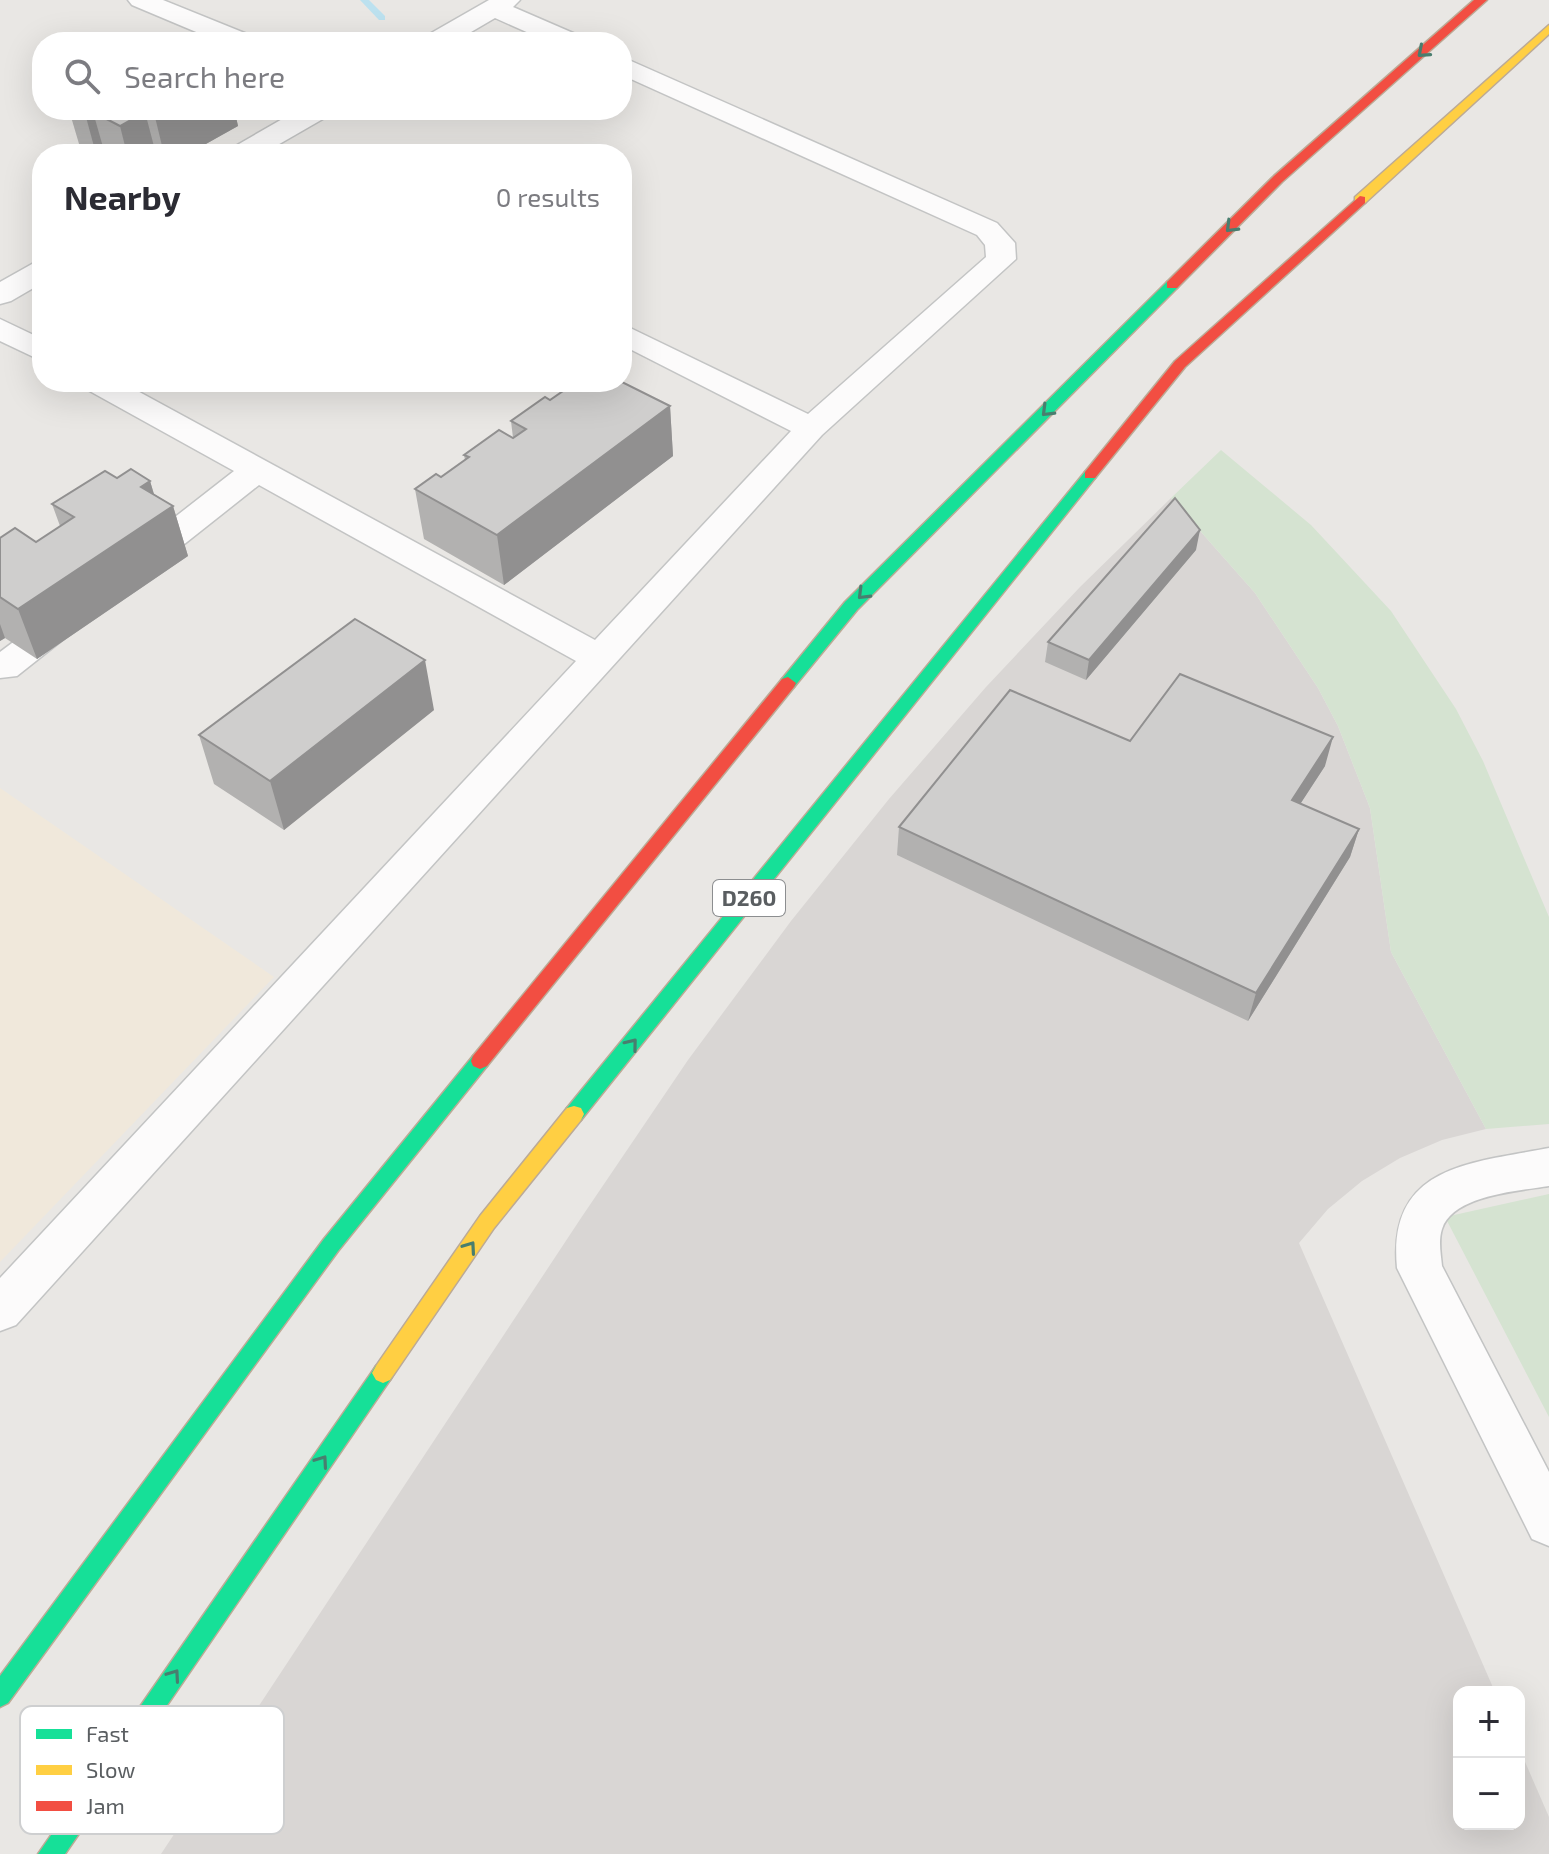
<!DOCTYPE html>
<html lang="en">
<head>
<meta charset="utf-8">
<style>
  :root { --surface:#fff; --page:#f7f7f7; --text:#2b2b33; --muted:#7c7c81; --line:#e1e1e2 }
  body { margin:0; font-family:"Exo 2",sans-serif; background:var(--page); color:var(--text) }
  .controls { position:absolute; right:24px; bottom:24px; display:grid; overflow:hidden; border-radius:16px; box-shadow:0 8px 32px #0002 }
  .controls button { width:72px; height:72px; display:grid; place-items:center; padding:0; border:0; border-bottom:2px solid var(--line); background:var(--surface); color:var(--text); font:40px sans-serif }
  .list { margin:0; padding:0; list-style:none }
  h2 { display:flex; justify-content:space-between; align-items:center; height:104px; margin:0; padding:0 32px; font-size:34px }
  h2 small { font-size:26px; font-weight:400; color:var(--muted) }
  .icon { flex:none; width:44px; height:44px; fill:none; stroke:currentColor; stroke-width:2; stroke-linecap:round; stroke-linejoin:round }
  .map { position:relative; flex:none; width:1549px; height:1854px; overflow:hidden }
  .search { position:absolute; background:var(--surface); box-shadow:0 8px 32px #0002; left:32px; top:32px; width:600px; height:88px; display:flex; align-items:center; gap:20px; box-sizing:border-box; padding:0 28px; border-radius:32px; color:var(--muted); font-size:30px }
  .panel { position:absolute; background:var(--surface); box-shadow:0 8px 32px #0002; left:32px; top:144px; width:600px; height:248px; border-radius:32px }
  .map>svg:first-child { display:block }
  .industrial { fill:#d9d6d4 }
  .green { fill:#d5e3d1 }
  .sand { fill:#f0e8db }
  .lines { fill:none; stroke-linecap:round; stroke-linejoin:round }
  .stream { fill:#bce1ef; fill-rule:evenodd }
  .street-casing { stroke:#c3c4c4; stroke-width:3 }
  .fast-casing { stroke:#bcaa96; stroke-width:3 }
  .slow-casing { stroke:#bcaa96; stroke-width:3 }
  .jam-casing { stroke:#bcaa96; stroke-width:3 }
  .street { fill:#fcfbfb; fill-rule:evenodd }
  .fast { fill:#16e098; fill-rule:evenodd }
  .slow { fill:#ffcf43; fill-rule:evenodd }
  .jam { fill:#f24e42; fill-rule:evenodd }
  .wall { fill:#b2b1b0 }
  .shaded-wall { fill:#919090 }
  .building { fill:#cfcecd; stroke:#919090; stroke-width:2 }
  .oneway { stroke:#497e6f }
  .labels { text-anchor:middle; stroke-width:8; stroke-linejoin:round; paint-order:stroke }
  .shield { fill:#fff; stroke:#8c8e90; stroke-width:2 }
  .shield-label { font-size:22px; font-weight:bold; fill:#5a5e61 }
  .key { fill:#fff; stroke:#cecfd0; stroke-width:2 }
  .key-label { font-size:22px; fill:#5a5e61 }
</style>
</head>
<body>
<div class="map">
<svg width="1549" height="1854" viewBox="0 0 1549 1854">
  <rect width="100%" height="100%" fill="#e9e7e4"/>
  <!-- industrial -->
  <path class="industrial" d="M1171,498L1255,593L1318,688L1338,726L1370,808L1391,952L1486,1129L1442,1140L1400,1158L1362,1181L1328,1209L1299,1243L1495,1692H1459V1824H1519V1748L1549,1817V1854H161L581,1218L688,1060L791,921L889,799L986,687L1080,587Z"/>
  <!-- green -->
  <path class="green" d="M1221,450L1311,525L1391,611L1456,709L1483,761L1549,917V1124L1486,1129L1391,952L1370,808L1338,726L1318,688L1255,593L1171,498Z
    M1549,1194V1417L1445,1217Z"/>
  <!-- sand -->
  <path class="sand" d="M0,788L274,977L0,1262Z"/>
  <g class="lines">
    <!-- stream -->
    <path class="stream" d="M360,0H369L385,16V20H379Z"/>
    <defs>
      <path id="street" d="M128,0H163L252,36L256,42H220L132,5Z
        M489,0H520L513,7L580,36L584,42H549L495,18L454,42H422L426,36Z
        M622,57L997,223L1015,243L1016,259L822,435L16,1325L0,1331V1278L576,661L259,485L149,572L137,575L125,572L120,564L125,556L234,471L86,389L81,382H121L595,640L791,431L622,345V324L808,414L986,257L985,245L977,235L622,75Z
        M298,110H332L328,116L262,154H228L232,148Z
        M42,261V283L11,301L0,304V282L32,264Z
        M0,319L42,339V361L0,341Z
        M68,606L80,610L86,618L80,626L17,676L0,678V652L56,610Z
        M1549,1148V1186C1519,1191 1453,1195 1442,1229C1438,1241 1441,1254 1442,1266L1549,1472V1546L1532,1539L1397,1268C1387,1165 1471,1163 1549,1148Z"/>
      <path id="fast" d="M1172,281L1179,285L1177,288L857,610L794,687H782L780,683L782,679L845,602L1167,282Z
        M1090,470L1097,475L1095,478L581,1120L574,1122L567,1120L564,1114L567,1108L1085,472Z
        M480,1053L487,1056L489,1061L487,1066L338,1251L8,1703L0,1707V1676L324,1239L473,1056Z
        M383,1363L390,1366L394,1373L390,1380L65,1854H38L376,1366Z"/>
      <path id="slow" d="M1549,25V34L1365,203H1355V197Z
        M574,1106L581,1108L584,1114L581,1120L494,1228L390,1380L383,1383L376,1380L372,1373L376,1366L480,1216L567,1108Z"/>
      <path id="jam" d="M1474,0H1487L1282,182L1177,288H1167V282L1274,176Z
        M1360,196L1365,197V203L1185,367L1095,478H1085V472L1175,361Z
        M788,677L796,683L794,687L487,1066L480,1069L473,1066L471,1061L473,1056L782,679Z"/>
    </defs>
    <!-- street casing -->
    <use href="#street" class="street-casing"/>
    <!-- fast casing -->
    <use href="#fast" class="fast-casing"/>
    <!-- slow casing -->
    <use href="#slow" class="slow-casing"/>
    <!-- jam casing -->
    <use href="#jam" class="jam-casing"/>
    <!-- street -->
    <use href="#street" class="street"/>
    <!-- fast -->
    <use href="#fast" class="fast"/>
    <!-- slow -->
    <use href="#slow" class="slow"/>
    <!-- jam -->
    <use href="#jam" class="jam"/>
  </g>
  <!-- wall -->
  <path class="wall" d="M69,110H249L236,117L238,126L188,154H82Z
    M571,382H622L670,406L673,456L504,585L424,539L415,489L441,477L465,460L464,455L513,438L511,421L550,400L572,385Z
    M117,478L150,481L154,494L173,506L188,556L37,659L5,638L0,641V538L36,542L60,526L52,504Z
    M1196,550L1086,680L1045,662L1048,642Z
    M434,710L284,830L214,784L199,735Z
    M1130,741L1325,766L1300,804L1359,829L1350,857L1248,1021L897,855L899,827Z"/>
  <!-- shaded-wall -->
  <path class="shaded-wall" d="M168,110H249L236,117L238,126L188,154H164L155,117Z
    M93,112L105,154H96L86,117Z
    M145,112L156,154H127L120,126Z
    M670,406L673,456L504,585L497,535Z
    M150,481L160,515L173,506L188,556L37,659L18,609L141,487Z
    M1200,530L1196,550L1086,680L1089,660Z
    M0,624L5,638L0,641Z
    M425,660L434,710L284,830L270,781Z
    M1333,737L1325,766L1284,829L1292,800Z
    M1359,829L1350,857L1248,1021L1256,993Z"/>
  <!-- building -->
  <path class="building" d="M183,37L194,42H173Z
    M205,37L216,42H195Z
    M73,110H168L155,117L145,112L120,126L93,112L86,117Z
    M576,382H622L670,406L497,535L415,489L436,474L441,477L469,457L464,455L499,430L513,438L526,429L511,421L545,397L550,400Z
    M131,469L150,481L141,487L173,506L18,609L0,597V538L15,528L36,542L74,517L52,504L105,471L117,478Z
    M1175,498L1200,530L1089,660L1048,642Z
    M355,619L425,660L270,781L199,735Z
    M1180,674L1333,737L1292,800L1359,829L1256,993L899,827L1010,690L1130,741Z"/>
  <!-- one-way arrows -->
  <defs><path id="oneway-chevron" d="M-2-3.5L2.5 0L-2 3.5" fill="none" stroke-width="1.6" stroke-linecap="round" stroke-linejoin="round" transform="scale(2)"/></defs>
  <g class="oneway">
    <use href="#oneway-chevron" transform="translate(1423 52) rotate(139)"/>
    <use href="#oneway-chevron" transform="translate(1231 227) rotate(135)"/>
    <use href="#oneway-chevron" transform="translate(1047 411) rotate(135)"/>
    <use href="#oneway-chevron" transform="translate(863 594) rotate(135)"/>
    <use href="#oneway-chevron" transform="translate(632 1044) rotate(-51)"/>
    <use href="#oneway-chevron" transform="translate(470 1247) rotate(-55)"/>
    <use href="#oneway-chevron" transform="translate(322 1461) rotate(-55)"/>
    <use href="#oneway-chevron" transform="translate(174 1675) rotate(-55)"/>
  </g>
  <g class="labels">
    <!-- shield labels -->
    <rect class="shield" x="713" y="880" width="72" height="36" rx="6"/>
    <g class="shield-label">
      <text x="749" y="906">D260</text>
    </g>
  </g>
  <!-- legend -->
  <rect x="20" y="1706" width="264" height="128" rx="12" class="key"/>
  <rect x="36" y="1729" width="36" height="10" fill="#16e098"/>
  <rect x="36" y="1765" width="36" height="10" fill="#ffcf43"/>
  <rect x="36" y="1801" width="36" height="10" fill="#f24e42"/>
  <g class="key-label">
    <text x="86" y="1742">Fast</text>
    <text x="86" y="1778">Slow</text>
    <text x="86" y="1814">Jam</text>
  </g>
</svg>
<div class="controls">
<button>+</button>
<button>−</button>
</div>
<div class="search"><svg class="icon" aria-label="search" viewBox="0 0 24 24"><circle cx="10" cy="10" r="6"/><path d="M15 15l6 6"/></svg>Search here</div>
<section class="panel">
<h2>Nearby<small>0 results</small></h2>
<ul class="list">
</ul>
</section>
</div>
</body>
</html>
